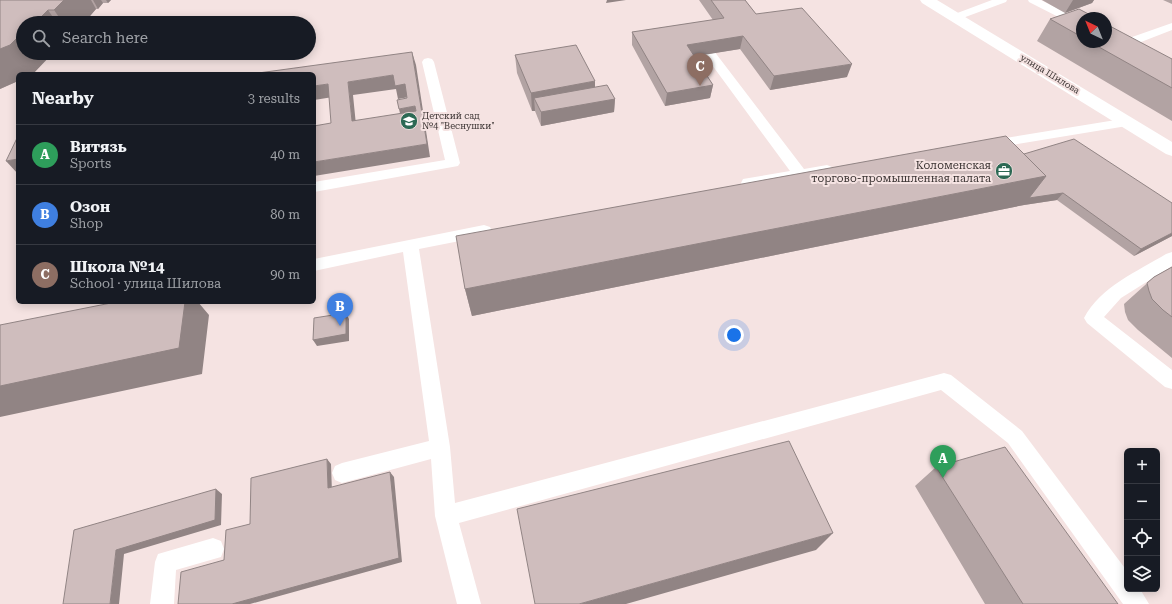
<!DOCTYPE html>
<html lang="en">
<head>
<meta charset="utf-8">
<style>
  :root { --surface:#171b24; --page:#242831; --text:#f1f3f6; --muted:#9ea1a6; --line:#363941; --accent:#1a73e8 }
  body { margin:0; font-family:"Roboto Serif",serif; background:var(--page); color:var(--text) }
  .controls { position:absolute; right:12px; bottom:12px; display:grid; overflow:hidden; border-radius:6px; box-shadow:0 2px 10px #0003 }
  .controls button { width:36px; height:36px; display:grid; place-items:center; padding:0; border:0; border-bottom:1px solid var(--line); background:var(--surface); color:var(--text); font:20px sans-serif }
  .compass { position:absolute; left:1076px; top:12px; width:36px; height:36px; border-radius:50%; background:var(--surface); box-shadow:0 2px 10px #0003; rotate:317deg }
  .you { position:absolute; left:734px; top:335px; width:14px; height:14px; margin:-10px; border:3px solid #fff; border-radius:50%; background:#1a73e8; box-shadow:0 0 0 6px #1a73e833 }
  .badge { display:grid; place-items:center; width:26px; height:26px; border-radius:50%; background:var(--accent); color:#fff; font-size:13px; font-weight:700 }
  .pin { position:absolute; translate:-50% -33px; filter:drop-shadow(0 1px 2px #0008) }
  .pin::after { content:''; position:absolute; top:21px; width:14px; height:12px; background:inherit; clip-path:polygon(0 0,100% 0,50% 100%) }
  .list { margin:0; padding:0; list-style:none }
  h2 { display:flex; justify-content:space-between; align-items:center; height:52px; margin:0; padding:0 16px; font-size:17px }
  h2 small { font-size:13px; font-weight:400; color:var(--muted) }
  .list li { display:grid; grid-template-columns:26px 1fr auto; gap:12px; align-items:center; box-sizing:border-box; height:60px; padding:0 16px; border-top:1px solid var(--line) }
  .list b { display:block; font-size:15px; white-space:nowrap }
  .list p { margin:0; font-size:13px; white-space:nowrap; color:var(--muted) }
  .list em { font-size:13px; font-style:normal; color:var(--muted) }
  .icon { flex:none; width:22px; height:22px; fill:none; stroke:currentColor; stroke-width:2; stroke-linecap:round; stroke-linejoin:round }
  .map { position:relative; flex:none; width:1172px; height:604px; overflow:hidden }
  .search { position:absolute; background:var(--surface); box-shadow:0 2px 10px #0003; left:16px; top:16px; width:300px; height:44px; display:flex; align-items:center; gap:10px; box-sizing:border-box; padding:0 14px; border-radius:22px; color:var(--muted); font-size:15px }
  .panel { position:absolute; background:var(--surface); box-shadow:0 2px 10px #0003; left:16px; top:72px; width:300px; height:232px; border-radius:6px }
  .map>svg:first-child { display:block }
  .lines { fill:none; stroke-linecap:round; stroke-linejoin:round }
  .lane { fill:#fff; fill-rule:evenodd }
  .street { fill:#fff; fill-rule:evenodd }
  .wall { fill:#b2a3a3 }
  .shaded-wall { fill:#918484 }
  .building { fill:#cfbdbd; stroke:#918484; fill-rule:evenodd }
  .labels { text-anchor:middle; stroke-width:4; stroke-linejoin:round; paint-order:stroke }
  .far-street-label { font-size:9px; fill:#3a3332; stroke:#f5e3e2 }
  .far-poi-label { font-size:9px; fill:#3a3332; stroke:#f5e3e2; text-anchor:start }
  .poi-label { font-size:11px; fill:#3a3332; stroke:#f5e3e2; text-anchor:end }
</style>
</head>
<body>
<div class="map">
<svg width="1172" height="604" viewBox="0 0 1172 604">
  <rect width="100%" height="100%" fill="#f5e3e2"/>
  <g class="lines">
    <!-- lane -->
    <path class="lane" d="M992,0H1007L1006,2L960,19H952L950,17L952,15Z
      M1028,0H1041L1082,21V29L1029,2Z
      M1172,23V30L1123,49H1115L1113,46L1115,43Z
      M710,50L714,51L804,169L827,165L832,167L834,170L832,173L748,188L743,187L741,183L743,179L790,171L704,54L706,51Z
      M428,58L432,59L434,62L460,163L458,166L314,192V182L445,160L422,62L424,59Z
      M1128,118L1133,119L1135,122L1133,125L987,149L982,148L980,145L982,142L987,141Z
      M484,225L490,227L492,231L490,235L419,249L450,447L455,503L944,373L951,375L1022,431L1127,571V589H1140L1149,604H1123L1008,443L941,390L459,523L481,604H457L435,516L431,459L342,483L335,480L332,473L335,466L342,463L429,441L403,252L314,271V259Z
      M1172,252V266L1121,298L1104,317L1172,370V389L1165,387L1087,323L1084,318C1100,287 1138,271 1166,254Z
      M213,538L221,541L224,549L221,557L176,570L174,604H150L155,562L158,554Z"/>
    <!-- street -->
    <path class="street" d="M920,0H937L1172,142V156L1166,154L922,3Z"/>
  </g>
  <!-- wall -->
  <path class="wall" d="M0,0H111L108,3H103L98,9H96L84,23H23L18,81L0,89Z
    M699,0H745L756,14L847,77L770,90L740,49L694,56L713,85L710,98L665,106L632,45V32L713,20Z
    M1042,0H1094L1092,3L1065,13Z
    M1163,0H1172V4Z
    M1082,18V42H1106L1172,59V121L1037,41L1050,19Z
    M515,55L595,87L615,99L614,112L541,126L535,111H532L517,73Z
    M1024,154L1172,236L1134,256L1057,200L1024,205L472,316L465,289Z
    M1172,267V358L1138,330L1128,320L1125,312L1124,304L1154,277Z
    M936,467L1118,604H985L915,486Z"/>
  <!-- shaded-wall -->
  <path class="shaded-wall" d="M58,0H91L96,9L84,23H63L54,10Z
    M93,0H101L103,3L98,9Z
    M106,0H111L108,3Z
    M607,0H626L606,3Z
    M1073,0H1094L1092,3L1065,13Z
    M48,10L57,23H45L41,17Z
    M38,17L42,23H32Z
    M23,32V53H53L33,74H18V81L0,89V49Z
    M743,36L740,49L685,58L687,45Z
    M412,52L416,65L430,157L314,176V162L427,144Z
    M852,64L847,77L770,90L774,76Z
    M393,75L405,84L409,97L398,99L396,89L353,95L357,135L352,121L348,82Z
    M595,81V100L534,98L535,111H532L531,93Z
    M328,84L333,97L314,100V86Z
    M713,85L710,98L665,106L667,93Z
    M615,99L614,112L541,126V112Z
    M415,106L418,120L402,122L399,109Z
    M18,159V174L6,161Z
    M1046,176L1063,193L1057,200L1024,205L472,316L465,289Z
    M1172,233V236L1134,256L1141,249Z
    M185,302H198L209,315L202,374L0,417V386Z
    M346,313L349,319V341L317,346L313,340Z
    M327,459L331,464L332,493L328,488Z
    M390,472L394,477L402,562L250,604H232Z
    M216,489L222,494L221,525L124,554L119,604H110L116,550Z
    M833,533L816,550L626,604H579Z"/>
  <!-- building -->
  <path class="building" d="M0,0H64L54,10H48L41,17H38L32,23H23V32L10,45L0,49Z
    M711,0H745L756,14L802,8L852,64L774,76L743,36L687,45L713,85L667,93L632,32L724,18Z
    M1079,9L1096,18H1082V37L1050,19Z
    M1106,24L1172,59V88L1090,42H1106Z
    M576,45L595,81L531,93L515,55Z
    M412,52L427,144L314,162V126L331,123L328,84L314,86V74H251ZM393,75L395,86L405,84L407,98L397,100L399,109L415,106L416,111L352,121L348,82Z
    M607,85L615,99L541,112L534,98Z
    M18,136V159L6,161Z
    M1006,136L1046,176L465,289L456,236Z
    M1074,139L1172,203V233L1141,249L1063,193L1029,198L1046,176L1024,154Z
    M1172,267V317L1163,310L1152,299L1149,291L1147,283L1154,277Z
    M116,302H185L179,348L0,386V325Z
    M346,313V334L313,340L314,318Z
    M789,441L833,533L579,604H535L517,509Z
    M1005,447L1118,604H1023L936,467Z
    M327,459L328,488L390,472L399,558L232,604H178L181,572L224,560L226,530L250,524L251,478Z
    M216,489L215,520L116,550L110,604H63L74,530Z"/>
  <!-- icons -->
  <defs>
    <symbol id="school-disc" viewBox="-11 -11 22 22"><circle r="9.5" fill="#2c6954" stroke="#f5e3e2"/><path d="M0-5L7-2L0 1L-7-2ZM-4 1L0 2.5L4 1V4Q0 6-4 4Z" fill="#fff"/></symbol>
    <symbol id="office-disc" viewBox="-11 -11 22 22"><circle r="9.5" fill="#2c6954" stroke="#f5e3e2"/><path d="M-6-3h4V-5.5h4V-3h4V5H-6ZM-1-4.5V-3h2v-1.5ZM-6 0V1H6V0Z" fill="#fff"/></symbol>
  </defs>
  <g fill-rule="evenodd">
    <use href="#school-disc" x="399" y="111" width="20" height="20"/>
    <use href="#office-disc" x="994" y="161" width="20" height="20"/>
  </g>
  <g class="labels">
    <!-- far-street labels -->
    <g class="far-street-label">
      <text transform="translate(1050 74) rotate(31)" y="3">улица Шилова</text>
    </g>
    <!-- far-poi labels -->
    <g class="far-poi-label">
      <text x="422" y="119">Детский сад<tspan x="422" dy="10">№4 "Веснушки"</tspan></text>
    </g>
    <!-- poi labels -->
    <g class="poi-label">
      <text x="991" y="169">Коломенская<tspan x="991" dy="13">торгово-промышленная палата</tspan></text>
    </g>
  </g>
</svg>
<div class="controls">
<button>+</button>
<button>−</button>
<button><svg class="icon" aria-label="locate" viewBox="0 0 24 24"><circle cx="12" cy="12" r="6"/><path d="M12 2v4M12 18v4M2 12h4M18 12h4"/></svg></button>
<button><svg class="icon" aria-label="layers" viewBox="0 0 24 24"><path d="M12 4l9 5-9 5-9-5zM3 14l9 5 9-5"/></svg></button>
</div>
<svg class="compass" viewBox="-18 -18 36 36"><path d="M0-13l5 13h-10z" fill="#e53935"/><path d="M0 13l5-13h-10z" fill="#9ea1a6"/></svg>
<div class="you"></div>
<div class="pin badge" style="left:943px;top:478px;background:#2e9e5b">A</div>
<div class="pin badge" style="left:340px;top:326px;background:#3f7fe0">B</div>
<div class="pin badge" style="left:700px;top:86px;background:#8d6e63">C</div>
<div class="search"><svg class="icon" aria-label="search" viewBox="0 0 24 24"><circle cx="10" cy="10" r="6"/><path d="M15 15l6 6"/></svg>Search here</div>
<section class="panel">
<h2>Nearby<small>3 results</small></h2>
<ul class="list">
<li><span class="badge" style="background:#2e9e5b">A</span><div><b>Витязь</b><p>Sports</p></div><em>40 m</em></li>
<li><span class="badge" style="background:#3f7fe0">B</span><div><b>Озон</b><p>Shop</p></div><em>80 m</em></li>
<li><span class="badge" style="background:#8d6e63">C</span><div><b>Школа №14</b><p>School · улица Шилова</p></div><em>90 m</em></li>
</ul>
</section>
</div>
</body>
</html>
